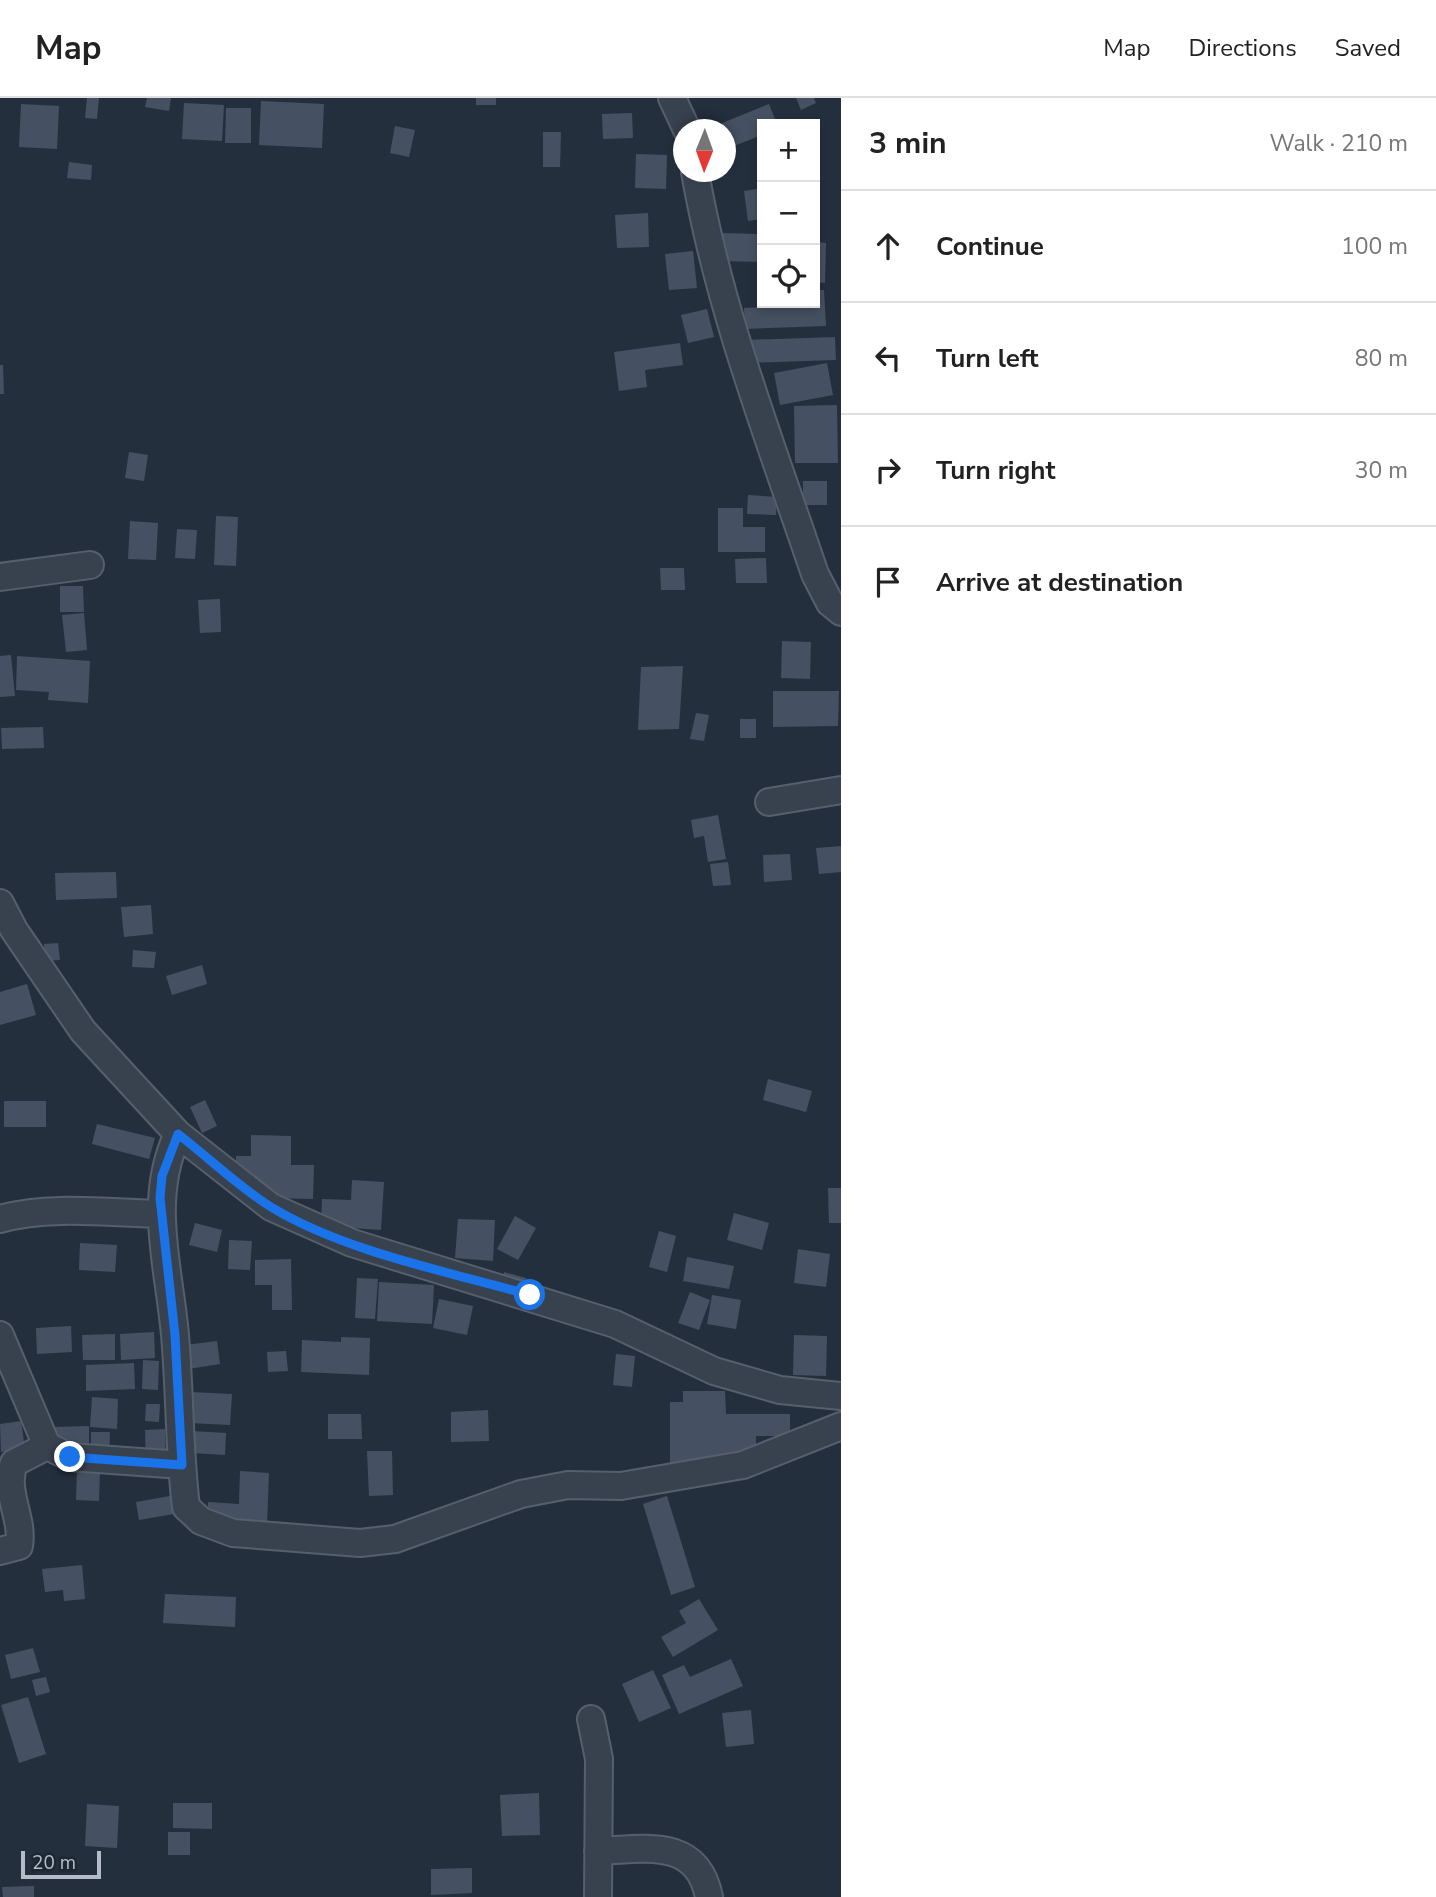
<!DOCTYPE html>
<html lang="en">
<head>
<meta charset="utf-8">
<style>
  :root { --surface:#fff; --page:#f6f6f6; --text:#222; --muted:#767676; --line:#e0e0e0 }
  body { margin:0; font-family:"Nunito Sans",sans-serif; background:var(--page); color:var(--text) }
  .controls { position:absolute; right:21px; top:21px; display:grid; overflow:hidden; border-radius:0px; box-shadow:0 4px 10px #0003 }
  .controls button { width:63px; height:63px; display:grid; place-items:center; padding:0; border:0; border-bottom:2px solid var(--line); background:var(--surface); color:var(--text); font:35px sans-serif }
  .compass { position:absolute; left:673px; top:21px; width:63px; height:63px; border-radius:50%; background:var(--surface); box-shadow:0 4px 10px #0003; rotate:181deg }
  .scale { position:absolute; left:21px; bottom:18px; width:80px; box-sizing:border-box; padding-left:7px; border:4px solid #b4bcc9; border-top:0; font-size:19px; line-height:24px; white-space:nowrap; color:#b4bcc9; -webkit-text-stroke:5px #1d2633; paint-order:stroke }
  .stop { position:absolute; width:21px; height:21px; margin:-16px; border:5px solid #1a73e8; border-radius:50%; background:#fff }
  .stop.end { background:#1a73e8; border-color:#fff; box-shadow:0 2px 7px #0008 }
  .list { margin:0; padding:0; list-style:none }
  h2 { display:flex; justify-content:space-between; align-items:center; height:91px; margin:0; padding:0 28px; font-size:30px }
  h2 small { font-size:23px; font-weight:400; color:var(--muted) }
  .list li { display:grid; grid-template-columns:46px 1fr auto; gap:21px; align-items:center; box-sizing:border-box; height:112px; padding:0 28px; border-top:2px solid var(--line) }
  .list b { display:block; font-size:26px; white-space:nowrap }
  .list em { font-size:23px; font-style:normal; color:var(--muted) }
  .icon { flex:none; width:38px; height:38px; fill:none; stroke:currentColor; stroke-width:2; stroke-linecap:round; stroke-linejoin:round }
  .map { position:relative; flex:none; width:841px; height:1799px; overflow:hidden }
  header { display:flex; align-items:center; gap:42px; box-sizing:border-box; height:98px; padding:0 35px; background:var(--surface); border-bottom:2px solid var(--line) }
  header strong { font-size:33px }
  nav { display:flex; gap:38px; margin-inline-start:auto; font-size:24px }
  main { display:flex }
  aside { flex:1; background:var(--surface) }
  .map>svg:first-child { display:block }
  .building { fill:#455162 }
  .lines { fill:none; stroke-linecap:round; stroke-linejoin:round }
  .minor-casing { stroke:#565f6c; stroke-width:30 }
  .minor { stroke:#38414e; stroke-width:26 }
  .route { stroke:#1a73e8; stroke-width:9 }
</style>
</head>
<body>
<header>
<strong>Map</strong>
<nav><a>Map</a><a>Directions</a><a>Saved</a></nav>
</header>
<main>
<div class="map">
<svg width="841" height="1799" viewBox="0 0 841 1799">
  <rect width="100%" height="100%" fill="#242f3e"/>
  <!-- building -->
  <path class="building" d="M87,0H99L97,21L85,20Z
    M147,0H171L169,13L145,9Z
    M476,0H496V7H476Z
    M796,0H814L816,5L801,12Z
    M261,3L324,6L322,50L259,47Z
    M184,5L224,7L222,43L182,41Z
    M21,6L59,8L57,51L19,49Z
    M769,6L777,26H762V37L726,51V32H705Z
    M226,10H251V45H225Z
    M632,15L633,40L603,41L602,16Z
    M395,28L415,32L409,59L390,55Z
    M543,34H561L560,69H543Z
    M815,50L820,74L815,75Z
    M636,56L667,57L666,91L635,90Z
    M69,64L92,67L91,82L67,80Z
    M762,90V121L748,123L744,93Z
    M648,115L649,149L617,150L615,117Z
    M722,135L759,136L758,142H762V164L721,163Z
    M815,144L826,145L825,185L815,184Z
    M693,153L697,190L669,192L665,156Z
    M815,192H824L826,228L745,231L744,210L766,209V205H815Z
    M707,211L714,239L688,245L681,217Z
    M835,239L836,262L744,265L743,242Z
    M680,245L683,267L645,272L647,289L619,293L614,254Z
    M827,265L833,297L780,307L774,275Z
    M0,267H3L4,296H0Z
    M837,307L838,365H795L794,308Z
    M129,354L148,357L144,383L125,380Z
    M803,383H827V407H803Z
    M748,397L777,399L776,417L747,416Z
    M718,410H743V429H765V454H718Z
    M216,418L238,419L236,468L214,467Z
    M130,423L158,425L156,462L128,461Z
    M177,431L197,432L195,461L175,460Z
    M766,460L767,485H736L735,461Z
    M660,470H684L685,492H661Z
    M60,488H83L84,514H60Z
    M220,501L221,534L200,535L198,502Z
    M84,515L87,552L66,554L62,517Z
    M782,543L811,544L810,581L781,580Z
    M11,557L15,598L0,599V558Z
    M17,558L90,563L88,605L48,602L49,594L16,592Z
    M683,568L679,631L638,632L641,569Z
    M773,593H839L838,628L773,629Z
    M696,615L709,617L704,643L690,641Z
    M740,621H756V640H740Z
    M43,629L44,650L2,651L1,630Z
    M718,717L726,761L708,764L704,738L694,740L691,722Z
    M841,748V774L819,776L816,750Z
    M790,756L792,782L764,784L763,757Z
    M728,764L731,787L713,788L710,766Z
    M116,774L117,800L56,802L55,775Z
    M151,807L153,836L124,839L121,809Z
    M58,845L60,862L45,863L44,846Z
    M133,852L156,854L154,870L132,869Z
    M202,867L207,886L172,897L166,878Z
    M27,886L36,917L0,927V894Z
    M768,981L812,993L806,1014L763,1002Z
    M205,1002L217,1028L202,1035L190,1009Z
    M4,1003H46V1029H4Z
    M97,1026L155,1040L149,1061L92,1046Z
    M251,1037L291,1038V1067H314L313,1101L268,1100V1089L236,1088V1058H251Z
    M352,1082L384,1084L381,1132L321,1128L322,1101L351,1102Z
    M828,1090H841V1125H829Z
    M734,1115L769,1125L762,1152L727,1142Z
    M515,1118L536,1130L518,1162L497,1151Z
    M458,1121L495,1122L493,1163L455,1160Z
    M195,1125L222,1132L217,1154L189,1147Z
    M659,1133L676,1138L667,1174L649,1169Z
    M229,1142L252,1143L250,1172L228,1171Z
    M80,1145L117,1147L115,1174L79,1172Z
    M798,1151L830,1156L826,1189L794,1185Z
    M687,1159L734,1168L729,1191L683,1183Z
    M291,1161L292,1212H272V1187H255V1162Z
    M504,1174L526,1180L521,1197L499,1190Z
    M357,1180L378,1181L375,1221L355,1220Z
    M379,1184L434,1187L432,1226L377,1223Z
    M690,1194L710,1202L699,1232L678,1225Z
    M712,1197L741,1202L736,1231L707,1226Z
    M439,1201L473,1208L467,1237L433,1230Z
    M71,1228L72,1254L37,1256L36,1230Z
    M154,1234L155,1260L121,1262L120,1236Z
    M115,1236V1262H83L82,1237Z
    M794,1237L827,1238L826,1278L793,1277Z
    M341,1239L370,1240L369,1277L301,1274L302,1242L341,1244Z
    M217,1243L220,1266L188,1271L185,1247Z
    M286,1253L288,1273L268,1274L267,1254Z
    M616,1256L635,1258L632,1289L613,1287Z
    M143,1262L159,1263L158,1292L142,1291Z
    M134,1265L135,1291L86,1293V1267Z
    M683,1293H725L726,1316H790V1338H756V1354H730V1368H670V1304H683Z
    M191,1294L232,1296L230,1327L189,1325Z
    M92,1299L118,1301L117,1331L90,1329Z
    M146,1306H160L159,1324L145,1323Z
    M488,1312L489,1343L451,1344V1314Z
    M328,1316H361L362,1341H328Z
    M21,1323L25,1351L1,1354L0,1326Z
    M89,1328V1359L53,1360V1329Z
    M165,1331L166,1369H146L145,1332Z
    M192,1333L226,1335L225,1357L191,1355Z
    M91,1334H110L109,1362L91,1361Z
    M367,1353H392L393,1397L369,1398Z
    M77,1371L100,1372L99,1403L76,1402Z
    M240,1373L269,1375L267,1426L207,1424L208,1404L239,1406Z
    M170,1398L174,1416L139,1422L136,1404Z
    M667,1398L695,1489L671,1497L643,1406Z
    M82,1467L85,1501L64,1503L63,1492L45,1494L42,1471Z
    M165,1496L236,1499L235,1529L163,1525Z
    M699,1501L718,1532L673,1559L661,1539L686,1525L679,1513Z
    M33,1550L40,1574L11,1581L5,1557Z
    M731,1561L743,1588L679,1616L662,1577L684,1567L690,1579Z
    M653,1572L671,1610L639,1624L622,1586Z
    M46,1579L50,1594L36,1598L32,1582Z
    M28,1599L46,1656L19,1665L1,1607Z
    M751,1612L754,1646L726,1649L722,1615Z
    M539,1695L540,1737L502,1738L500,1697Z
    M173,1705H212V1731L173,1730Z
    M87,1706L119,1708L117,1750L85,1748Z
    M168,1734H190V1757H168Z
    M472,1770V1795L431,1797V1771Z
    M34,1788V1799H3L2,1789Z"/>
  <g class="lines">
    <defs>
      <path id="minor" d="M672,0L687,32
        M695,74C719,212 770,343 815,476L830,505L841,514
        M0,479L90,467
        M769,704L841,692
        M0,805L14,832L83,933L178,1036L271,1109L352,1145L615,1226L714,1273L780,1292L841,1298
        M178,1036C147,1101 169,1169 175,1237C180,1294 179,1352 186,1409L201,1423L233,1435L360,1445L395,1441L521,1396L568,1387L621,1388L743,1367L841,1328
        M0,1121C50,1107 110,1115 161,1116
        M0,1237L47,1348L70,1359L182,1367
        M0,1453L19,1448C24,1419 3,1394 14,1365L47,1348
        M591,1621L599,1661L598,1799
        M598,1753C645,1751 697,1739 709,1799"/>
    </defs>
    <!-- minor casing -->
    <use href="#minor" class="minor-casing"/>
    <!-- minor -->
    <use href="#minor" class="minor"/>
  </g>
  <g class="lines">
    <!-- route -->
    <path class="route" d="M70,1359L182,1367L175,1237L160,1100L162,1078L178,1036C209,1060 239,1089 271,1109C343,1153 449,1174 530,1197"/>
  </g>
</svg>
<div class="controls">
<button>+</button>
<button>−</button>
<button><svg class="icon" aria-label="locate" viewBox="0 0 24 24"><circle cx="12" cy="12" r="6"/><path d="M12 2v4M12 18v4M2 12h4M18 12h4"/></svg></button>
</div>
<svg class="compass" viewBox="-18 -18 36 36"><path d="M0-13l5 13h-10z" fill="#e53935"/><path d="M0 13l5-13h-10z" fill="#767676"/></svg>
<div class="scale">20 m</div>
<div class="stop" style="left:530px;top:1197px"></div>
<div class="stop end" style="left:70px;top:1359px"></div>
</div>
<aside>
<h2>3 min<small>Walk · 210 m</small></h2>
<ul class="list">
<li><svg class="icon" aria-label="ahead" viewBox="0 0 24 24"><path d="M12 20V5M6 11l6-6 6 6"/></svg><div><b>Continue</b></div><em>100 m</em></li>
<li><svg class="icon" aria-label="left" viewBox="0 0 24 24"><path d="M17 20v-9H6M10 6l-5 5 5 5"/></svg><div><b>Turn left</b></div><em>80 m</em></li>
<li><svg class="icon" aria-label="right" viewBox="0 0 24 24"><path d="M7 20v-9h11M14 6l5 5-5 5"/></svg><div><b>Turn right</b></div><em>30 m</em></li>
<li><svg class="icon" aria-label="arrive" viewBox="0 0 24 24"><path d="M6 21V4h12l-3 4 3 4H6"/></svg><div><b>Arrive at destination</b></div></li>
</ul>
</aside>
</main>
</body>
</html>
